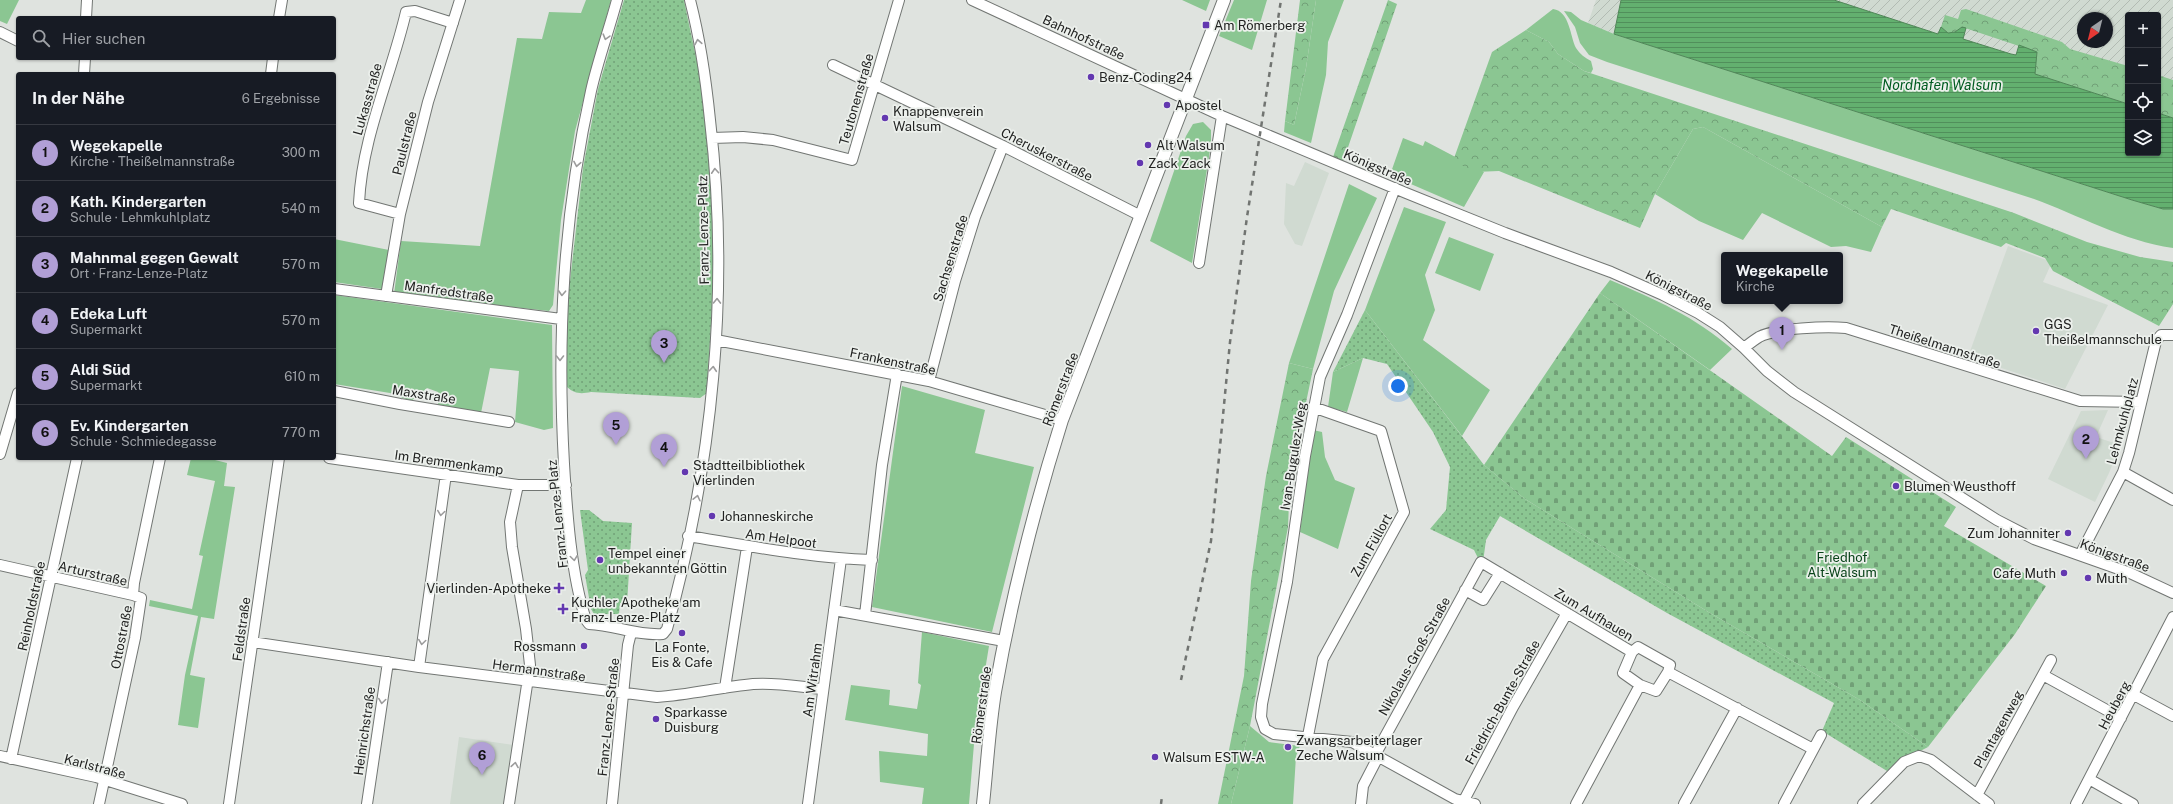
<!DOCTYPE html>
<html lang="de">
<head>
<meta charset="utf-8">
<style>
  :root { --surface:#171b24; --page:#20242c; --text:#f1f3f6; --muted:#9ea1a6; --line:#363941; --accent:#b19fd6 }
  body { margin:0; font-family:"Public Sans",sans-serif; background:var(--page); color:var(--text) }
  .controls { position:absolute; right:12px; top:12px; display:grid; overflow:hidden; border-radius:4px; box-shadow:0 1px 3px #0004 }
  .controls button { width:36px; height:36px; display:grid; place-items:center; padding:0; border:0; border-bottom:1px solid var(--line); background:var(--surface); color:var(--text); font:20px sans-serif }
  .compass { position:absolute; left:2077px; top:12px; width:36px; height:36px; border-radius:50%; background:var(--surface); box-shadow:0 1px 3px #0004; rotate:215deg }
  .you { position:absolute; left:1398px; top:386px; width:14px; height:14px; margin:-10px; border:3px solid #fff; border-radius:50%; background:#1a73e8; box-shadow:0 0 0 6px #1a73e833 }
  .badge { display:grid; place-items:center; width:26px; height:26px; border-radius:50%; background:var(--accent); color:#111; font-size:13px; font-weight:700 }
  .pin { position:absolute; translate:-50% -33px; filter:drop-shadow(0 1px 2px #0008) }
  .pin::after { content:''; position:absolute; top:21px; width:14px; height:12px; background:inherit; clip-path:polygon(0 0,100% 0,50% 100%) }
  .popup { position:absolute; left:1721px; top:252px; width:122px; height:52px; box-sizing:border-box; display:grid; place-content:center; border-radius:4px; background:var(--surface); filter:drop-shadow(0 1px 3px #0005); font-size:13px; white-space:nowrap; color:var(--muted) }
  .popup b { font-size:15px; color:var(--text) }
  .popup::after { content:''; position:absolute; left:50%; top:100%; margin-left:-8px; border:8px solid transparent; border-top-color:var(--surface) }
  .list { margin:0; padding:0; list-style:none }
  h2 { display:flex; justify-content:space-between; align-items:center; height:52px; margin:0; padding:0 16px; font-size:17px }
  h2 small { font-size:13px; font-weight:400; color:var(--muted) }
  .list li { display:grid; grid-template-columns:26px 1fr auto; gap:12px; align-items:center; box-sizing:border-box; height:56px; padding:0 16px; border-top:1px solid var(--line) }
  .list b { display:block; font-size:15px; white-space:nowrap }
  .list p { margin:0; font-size:13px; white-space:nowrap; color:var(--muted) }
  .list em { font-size:13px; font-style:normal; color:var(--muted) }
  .icon { flex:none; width:22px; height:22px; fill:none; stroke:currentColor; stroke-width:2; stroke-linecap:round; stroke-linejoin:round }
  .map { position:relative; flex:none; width:2173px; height:804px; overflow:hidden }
  .search { position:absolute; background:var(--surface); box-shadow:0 1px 3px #0004; left:16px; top:16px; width:320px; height:44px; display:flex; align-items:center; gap:10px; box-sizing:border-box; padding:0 14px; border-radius:4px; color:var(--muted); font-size:15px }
  .panel { position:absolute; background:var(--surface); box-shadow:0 1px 3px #0004; left:16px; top:72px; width:320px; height:388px; border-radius:4px }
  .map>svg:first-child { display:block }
  .built { fill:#d0dad1 }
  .industrial { fill:url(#industrial-furrows); fill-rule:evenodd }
  .green { fill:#8bc692 }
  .forest { fill:url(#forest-crowns) }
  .cemetery { fill:url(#cemetery-stones) }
  .park { fill:url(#park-dots) }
  .water { fill:url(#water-rules); stroke:#508658 }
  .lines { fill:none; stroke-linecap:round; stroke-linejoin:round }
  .minor-casing { stroke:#727673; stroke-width:12 }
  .major-casing { stroke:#727673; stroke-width:14 }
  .minor { stroke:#fff; stroke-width:10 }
  .major { stroke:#fff; stroke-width:12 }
  .rail { stroke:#717471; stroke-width:2.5; stroke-dasharray:5 5; stroke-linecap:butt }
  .oneway { stroke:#9c9c9c }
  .poi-dot { fill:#6338b0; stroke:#ecf0ec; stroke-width:1.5 }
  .labels { text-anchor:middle; stroke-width:3.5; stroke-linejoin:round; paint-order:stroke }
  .poi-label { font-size:13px; fill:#222322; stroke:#ecf0ec; text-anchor:start }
  .street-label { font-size:13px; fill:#222322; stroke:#ecf0ec }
  .park-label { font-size:13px; fill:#084319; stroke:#ecf0ec }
  .water-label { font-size:14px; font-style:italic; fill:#005b20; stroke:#ecf0ec }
</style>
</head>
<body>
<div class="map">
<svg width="2173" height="804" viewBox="0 0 2173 804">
  <defs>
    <pattern id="industrial-furrows" width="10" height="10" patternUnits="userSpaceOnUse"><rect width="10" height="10" fill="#d0dad1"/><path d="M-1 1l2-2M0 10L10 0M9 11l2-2" fill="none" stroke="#b2bbb3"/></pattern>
    <pattern id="forest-crowns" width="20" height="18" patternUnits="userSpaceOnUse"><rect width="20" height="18" fill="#8bc692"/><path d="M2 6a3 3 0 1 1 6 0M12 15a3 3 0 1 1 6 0" fill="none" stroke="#71a077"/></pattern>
    <pattern id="cemetery-stones" width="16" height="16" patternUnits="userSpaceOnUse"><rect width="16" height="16" fill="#8bc692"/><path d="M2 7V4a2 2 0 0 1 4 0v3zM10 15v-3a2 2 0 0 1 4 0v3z" fill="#71a077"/></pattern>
    <pattern id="park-dots" width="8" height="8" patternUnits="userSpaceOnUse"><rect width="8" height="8" fill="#8bc692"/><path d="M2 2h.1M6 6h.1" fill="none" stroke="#71a077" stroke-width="1.8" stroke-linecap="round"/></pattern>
    <pattern id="water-rules" width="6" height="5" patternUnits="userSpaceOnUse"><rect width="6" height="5" fill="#63b06f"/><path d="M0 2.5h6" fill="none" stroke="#518f5b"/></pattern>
  </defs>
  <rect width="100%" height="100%" fill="#dfe3df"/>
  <!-- built -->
  <path class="built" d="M1305,162L1329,173L1302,246L1295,244L1284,224L1286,183L1294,186Z
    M2008,246L2052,262L2043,282L2108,305L2065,389L1968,357Z
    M2108,410L2096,437L2120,445L2109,473L2095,502L2048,479L2081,411Z
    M459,737L514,745L506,804H450Z"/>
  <!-- industrial -->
  <path class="industrial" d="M1596,0H1621L1614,34L1588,23Z
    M1834,0H2173V118L2158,113V15H2128V104L2019,46L2016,56L1963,39L1966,28L1938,34ZM2083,18H2107V42H2083Z"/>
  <!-- green -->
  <path class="green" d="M0,0H19L7,24L0,21Z
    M586,0H611L575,131L561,220L553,305L549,311L394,294L401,241L480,246L517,38L542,39L549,12L581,13Z
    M1182,0H1210L1206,11Z
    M1234,0H1267L1252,50L1219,36Z
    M1316,0H1344L1328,42L1326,75L1311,143L1284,132L1285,121L1294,125L1306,68Z
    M1553,9C1570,11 1570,37 1576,48C1580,54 1585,58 1591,61L1593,69L1591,73L1584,71L1558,54L1549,42L1526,30Z
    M1564,11L1571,12L1581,20L1614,34L2132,200L2163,209H2173V248C2122,241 2079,215 2031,198L1607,62L1589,55L1580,43L1575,27Z
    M1203,122L1211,130V144L1192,263L1150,241L1186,136L1193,124Z
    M1703,127L1882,227L1871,252L1846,246L1831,247L1762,213L1743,240L1699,221L1655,194L1693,129Z
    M1403,138L1423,146L1425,141L1484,172L1464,207L1390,175Z
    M1349,184L1377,198L1334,291L1313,369L1289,363Z
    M1404,207L1446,222L1425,275L1435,310L1423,340L1490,390L1462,436L1365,310Z
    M1449,237L1494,254L1480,291L1435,273Z
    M334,239L389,250L382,289L334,282Z
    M1610,280C1654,299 1696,317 1732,349L1710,370L1600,293Z
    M334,295L552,325L553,428L544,430L515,422L519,371L490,368L481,413L438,406V392L427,388L411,401L390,393L334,384Z
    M1363,358L1347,412L1328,407L1333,372Z
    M902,386L985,410L975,453L1034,467L992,632L872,607Z
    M1313,430L1322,432L1325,457L1335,480L1355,488L1338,549L1300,532Z
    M191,458H207L227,463L224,486L235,487L214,619L201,617L190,675L205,678L198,728L178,725L185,675L198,616L149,606L150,600L192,609L203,556L199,555L215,481L187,475Z
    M922,632L989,646L975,732L969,804H922L924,788L880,782L879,751L927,756L928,734L845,720L851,685L890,690L889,705L917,709L921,685L918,683Z
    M1250,726L1269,742L1300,746L1296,756L1293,804H1231Z"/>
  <!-- forest -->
  <path class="forest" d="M1300,0H1316L1306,68L1294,125L1285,121Z
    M1388,0L1397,4L1343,162L1333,157Z
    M1966,9L2062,42L2070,49L2128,66V104L2034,74L2037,52L1962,27L1955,32L1948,33L1941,27L1945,15L1958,19L1961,10Z
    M1526,30L1549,42L1558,54L1584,71L2014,213L2087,242L2140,257L2173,262V304L2159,326L2053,271L2045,258L2006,243L2001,247L1891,209L1882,227L1703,127L1693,129L1655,194L1640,228L1499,171L1475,172L1453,161L1492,52Z
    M2158,75L2173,80V118L2158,113Z
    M1289,363L1313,369L1290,479L1288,527L1250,726L1231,804H1218L1244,676L1251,581L1266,476Z"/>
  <!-- cemetery -->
  <path class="cemetery" d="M1600,293L1832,456L1846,437L1956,507L1944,526L2046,586L2015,634L1928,747L1860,700L1710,613L1525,499L1484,465Z"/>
  <!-- park -->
  <path class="park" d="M624,0H684C693,46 705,92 711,138C721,218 711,311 707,393L700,398L591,392C581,394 575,394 567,387L566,316L583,168L598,89Z
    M1365,310L1484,465L1525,499L1710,613L1860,700L1928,747L1899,762L1887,771L1822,731L1834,703L1667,613L1500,516L1486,540L1483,562L1479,560L1474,550L1430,529L1446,510L1450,467L1433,432L1387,364L1363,358L1333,372Z
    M580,510H589L603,521L632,523L627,604L620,603L619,614H594L591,609L585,575L588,570Z"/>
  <!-- water -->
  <path class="water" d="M1621,0H1834L1938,34L1941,27L1948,33L1955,32L1962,27L1966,28L1963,39L2011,54L2016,55L2019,45L2037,52L2035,74L2128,104V153H2158V113L2173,118V209H2163L2132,200L1614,34Z"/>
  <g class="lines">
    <defs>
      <path id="minor" d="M617,0C609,30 598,60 591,91C563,216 557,337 564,464C567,513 571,574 586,620L589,624C615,625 637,636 663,634L667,629C713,465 730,289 710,120C706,80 700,39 690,0
        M972,0L1222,116L1406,193L1505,233L1611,272L1663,295L1698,313L1720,327L1744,348L1767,371L1794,392L1997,520L2034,539L2130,573L2173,593
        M86,18L87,0
        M279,18L282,0
        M0,32L18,41
        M833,65L1003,146L1141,216
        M84,74L85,58
        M271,74L273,58
        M712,138L743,137L773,140L852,160L899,0
        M1395,188L1347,315L1320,377L1305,456L1287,582L1262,704L1261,717L1265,729L1274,734L1352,742L1455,799L1475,804
        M400,214L359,203C362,137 391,76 406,12L415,11L453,23
        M1199,263L1222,116
        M334,289L561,319
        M386,296L400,214L428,102L460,0
        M716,340L929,381L1062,420
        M1744,348C1749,344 1754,340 1759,337C1776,328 1827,326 1846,328L2080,401L2141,402
        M929,381L955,281L975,217L1003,146
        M334,391L400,404L509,422
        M0,454L18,393
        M329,458L518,485H566
        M2123,472L2173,500
        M688,536C749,546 810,558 872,560
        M2080,555L2123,472L2129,453L2156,341L2161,335H2173
        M0,565L133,595
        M1465,590L1483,600L1500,573
        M834,610L1004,641
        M865,615L882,465L897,374
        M252,642L419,667L657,697C689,695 721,687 753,684C777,682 800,687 823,689
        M1638,647L1670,665L1668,672L1656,691L1640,685L1623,673L1632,652Z
        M419,667L446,474
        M1668,672L1813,749
        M2043,675L2121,718
        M725,688L747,547
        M2134,695L2173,716
        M1308,736L1323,659L1404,512L1381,431L1313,407
        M1375,755L1481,562L1632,652
        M0,756L96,777L182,804
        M11,759L77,458
        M2089,779L2133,804
        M1977,795L2051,660
        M99,804L135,638L141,598L133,595L134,583L160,458
        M229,804L279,458
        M367,804L388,662
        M509,804L530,665L526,629L512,547L510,522L518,485
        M612,804L628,645L631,633
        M808,804L841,559
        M1361,804L1363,786L1378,757
        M1462,804L1513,707L1567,613
        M1576,804L1640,685
        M1684,804L1737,708
        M1784,804L1821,735
        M1863,804L1904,762L1919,756L1931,760L1989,804
        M2076,804L2173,617"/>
      <path id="major" d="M983,804C987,767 989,729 995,692C1011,600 1034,509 1062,420L1224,0"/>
    </defs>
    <!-- minor casing -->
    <use href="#minor" class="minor-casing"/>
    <!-- major casing -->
    <use href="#major" class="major-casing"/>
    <!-- minor -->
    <use href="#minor" class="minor"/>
    <!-- major -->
    <use href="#major" class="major"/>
    <!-- rail -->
    <path class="rail" d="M1181,680L1211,541L1230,342L1247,217L1281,0
      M1161,804L1162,796"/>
  </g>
  <!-- one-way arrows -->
  <defs><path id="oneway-chevron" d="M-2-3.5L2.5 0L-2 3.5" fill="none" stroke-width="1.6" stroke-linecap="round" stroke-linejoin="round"/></defs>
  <g class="oneway">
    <use href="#oneway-chevron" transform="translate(606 37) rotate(106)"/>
    <use href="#oneway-chevron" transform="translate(698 42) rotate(-100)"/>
    <use href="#oneway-chevron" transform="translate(577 164) rotate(100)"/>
    <use href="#oneway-chevron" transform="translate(715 171) rotate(-94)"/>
    <use href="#oneway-chevron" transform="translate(562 293) rotate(93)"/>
    <use href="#oneway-chevron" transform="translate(717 301) rotate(-89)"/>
    <use href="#oneway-chevron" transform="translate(560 358) rotate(90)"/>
    <use href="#oneway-chevron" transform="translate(713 369) rotate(-85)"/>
    <use href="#oneway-chevron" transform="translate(697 498) rotate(-77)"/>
    <use href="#oneway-chevron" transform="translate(441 513) rotate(98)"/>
    <use href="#oneway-chevron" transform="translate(574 558) rotate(82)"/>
    <use href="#oneway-chevron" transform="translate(422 642) rotate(98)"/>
    <use href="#oneway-chevron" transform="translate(382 701) rotate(98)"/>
    <use href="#oneway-chevron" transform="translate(515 765) rotate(-81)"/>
  </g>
  <!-- markers -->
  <g class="poi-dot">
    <rect x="1202" y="21" width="8" height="8" rx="2"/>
    <circle cx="1091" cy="77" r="4"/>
    <circle cx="1167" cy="105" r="4"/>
    <circle cx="885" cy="118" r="4"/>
    <circle cx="1148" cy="145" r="4"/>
    <circle cx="1140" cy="163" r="4"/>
    <circle cx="2036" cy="331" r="4"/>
    <circle cx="685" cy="472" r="4"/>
    <circle cx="1896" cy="486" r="4"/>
    <circle cx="712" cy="516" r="4"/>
    <circle cx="2068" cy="533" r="4"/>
    <circle cx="600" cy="560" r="4"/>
    <circle cx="2064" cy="573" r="4"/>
    <circle cx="2088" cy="578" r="4"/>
    <path d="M557 582h4v4h4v4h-4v4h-4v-4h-4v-4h4z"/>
    <path d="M561 603h4v4h4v4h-4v4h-4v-4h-4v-4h4z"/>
    <circle cx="682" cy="633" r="4"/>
    <circle cx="584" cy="646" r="4"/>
    <circle cx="656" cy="719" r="4"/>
    <circle cx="1288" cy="747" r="4"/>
    <circle cx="1155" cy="757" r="4"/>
  </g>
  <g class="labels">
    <!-- poi labels -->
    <g class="poi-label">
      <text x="1214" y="30">Am Römerberg</text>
      <text x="1099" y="82">Benz-Coding24</text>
      <text x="1175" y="110">Apostel</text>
      <text x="893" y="116">Knappenverein<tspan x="893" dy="15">Walsum</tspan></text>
      <text x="1156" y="150">Alt Walsum</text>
      <text x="1148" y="168">Zack Zack</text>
      <text x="2044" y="329">GGS<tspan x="2044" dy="15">Theißelmannschule</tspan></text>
      <text x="693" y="470">Stadtteilbibliothek<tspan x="693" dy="15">Vierlinden</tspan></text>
      <text x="1904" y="491">Blumen Weusthoff</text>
      <text x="720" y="521">Johanneskirche</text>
      <text x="2060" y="538" text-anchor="end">Zum Johanniter</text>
      <text x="608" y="558">Tempel einer<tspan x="608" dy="15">unbekannten Göttin</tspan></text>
      <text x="2056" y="578" text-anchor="end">Cafe Muth</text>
      <text x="2096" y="583">Muth</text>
      <text x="551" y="593" text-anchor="end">Vierlinden-Apotheke</text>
      <text x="571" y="607">Kuchler Apotheke am<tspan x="571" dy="15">Franz-Lenze-Platz</tspan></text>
      <text x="576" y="651" text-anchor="end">Rossmann</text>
      <text x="682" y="652" text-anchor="middle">La Fonte,<tspan x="682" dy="15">Eis &amp; Cafe</tspan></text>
      <text x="664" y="717">Sparkasse<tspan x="664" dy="15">Duisburg</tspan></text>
      <text x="1296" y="745">Zwangsarbeiterlager<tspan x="1296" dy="15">Zeche Walsum</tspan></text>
      <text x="1163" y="762">Walsum ESTW-A</text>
    </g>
    <!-- street labels -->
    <g class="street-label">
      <text transform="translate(1084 37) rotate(25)" y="5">Bahnhofstraße</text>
      <text transform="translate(367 99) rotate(-74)" y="5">Lukasstraße</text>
      <text transform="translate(856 99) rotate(-74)" y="5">Teutonenstraße</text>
      <text transform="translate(404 143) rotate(-76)" y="5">Paulstraße</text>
      <text transform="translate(1047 154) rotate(27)" y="5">Cheruskerstraße</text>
      <text transform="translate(1378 167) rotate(23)" y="5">Königstraße</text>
      <text transform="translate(703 230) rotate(-91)" y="5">Franz-Lenze-Platz</text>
      <text transform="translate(950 258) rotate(-73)" y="5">Sachsenstraße</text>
      <text transform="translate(1679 290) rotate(27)" y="5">Königstraße</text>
      <text transform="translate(449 291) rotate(8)" y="5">Manfredstraße</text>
      <text transform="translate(1945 346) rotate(18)" y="5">Theißelmannstraße</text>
      <text transform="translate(893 361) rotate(12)" y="5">Frankenstraße</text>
      <text transform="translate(1060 389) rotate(-69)" y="5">Römerstraße</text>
      <text transform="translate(424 394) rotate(9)" y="5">Maxstraße</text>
      <text transform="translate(2122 421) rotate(-75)" y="5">Lehmkuhlplatz</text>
      <text transform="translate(1293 456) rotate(-81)" y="5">Ivan-Bugulez-Weg</text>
      <text transform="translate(449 462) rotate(8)" y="5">Im Bremmenkamp</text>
      <text transform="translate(557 514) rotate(-96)" y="5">Franz-Lenze-Platz</text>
      <text transform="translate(781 538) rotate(8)" y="5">Am Helpoot</text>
      <text transform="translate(1371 545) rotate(-61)" y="5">Zum Füllort</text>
      <text transform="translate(2115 555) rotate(20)" y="5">Königstraße</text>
      <text transform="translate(93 573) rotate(13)" y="5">Arturstraße</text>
      <text transform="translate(31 606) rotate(-78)" y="5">Reinholdstraße</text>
      <text transform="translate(1594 614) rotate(31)" y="5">Zum Aufhauen</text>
      <text transform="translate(241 629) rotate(-82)" y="5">Feldstraße</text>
      <text transform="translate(121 637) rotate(-79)" y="5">Ottostraße</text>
      <text transform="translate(1414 656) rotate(-61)" y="5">Nikolaus-Groß-Straße</text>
      <text transform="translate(539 670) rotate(8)" y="5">Hermannstraße</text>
      <text transform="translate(812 680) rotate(-82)" y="5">Am Witrahm</text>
      <text transform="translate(1502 702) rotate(-61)" y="5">Friedrich-Bunte-Straße</text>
      <text transform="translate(981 705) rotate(-82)" y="5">Römerstraße</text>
      <text transform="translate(2114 705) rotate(-62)" y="5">Heuberg</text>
      <text transform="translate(608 717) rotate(-84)" y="5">Franz-Lenze-Straße</text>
      <text transform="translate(1998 729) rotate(-61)" y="5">Plantagenweg</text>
      <text transform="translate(364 731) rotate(-82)" y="5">Heinrichstraße</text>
      <text transform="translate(95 766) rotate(15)" y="5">Karlstraße</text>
    </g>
    <!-- park labels -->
    <g class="park-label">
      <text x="1842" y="562">Friedhof<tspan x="1842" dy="15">Alt-Walsum</tspan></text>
    </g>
    <!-- water labels -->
    <g class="water-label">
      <text x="1942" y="90">Nordhafen Walsum</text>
    </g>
  </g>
</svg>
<div class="controls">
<button>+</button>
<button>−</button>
<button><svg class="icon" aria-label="locate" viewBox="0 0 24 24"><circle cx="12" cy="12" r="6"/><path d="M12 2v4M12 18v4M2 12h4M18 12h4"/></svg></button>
<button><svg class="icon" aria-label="layers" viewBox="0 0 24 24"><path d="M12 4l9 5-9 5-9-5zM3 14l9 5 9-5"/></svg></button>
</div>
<svg class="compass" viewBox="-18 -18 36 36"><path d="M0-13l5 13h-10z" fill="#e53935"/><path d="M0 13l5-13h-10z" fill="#9ea1a6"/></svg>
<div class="you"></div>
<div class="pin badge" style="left:1782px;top:350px">1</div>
<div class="popup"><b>Wegekapelle</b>Kirche</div>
<div class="pin badge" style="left:2086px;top:459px">2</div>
<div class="pin badge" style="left:664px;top:363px">3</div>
<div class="pin badge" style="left:664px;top:467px">4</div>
<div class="pin badge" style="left:616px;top:445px">5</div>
<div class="pin badge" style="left:482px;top:775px">6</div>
<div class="search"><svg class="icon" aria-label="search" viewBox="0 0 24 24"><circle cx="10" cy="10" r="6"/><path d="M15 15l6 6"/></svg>Hier suchen</div>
<section class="panel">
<h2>In der Nähe<small>6 Ergebnisse</small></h2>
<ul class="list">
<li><span class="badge">1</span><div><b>Wegekapelle</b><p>Kirche · Theißelmannstraße</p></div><em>300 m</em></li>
<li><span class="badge">2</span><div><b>Kath. Kindergarten</b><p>Schule · Lehmkuhlplatz</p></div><em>540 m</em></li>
<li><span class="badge">3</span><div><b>Mahnmal gegen Gewalt</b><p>Ort · Franz-Lenze-Platz</p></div><em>570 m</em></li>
<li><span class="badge">4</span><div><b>Edeka Luft</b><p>Supermarkt</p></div><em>570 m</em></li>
<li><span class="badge">5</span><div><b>Aldi Süd</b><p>Supermarkt</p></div><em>610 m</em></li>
<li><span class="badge">6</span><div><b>Ev. Kindergarten</b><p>Schule · Schmiedegasse</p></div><em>770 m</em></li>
</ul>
</section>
</div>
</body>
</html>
